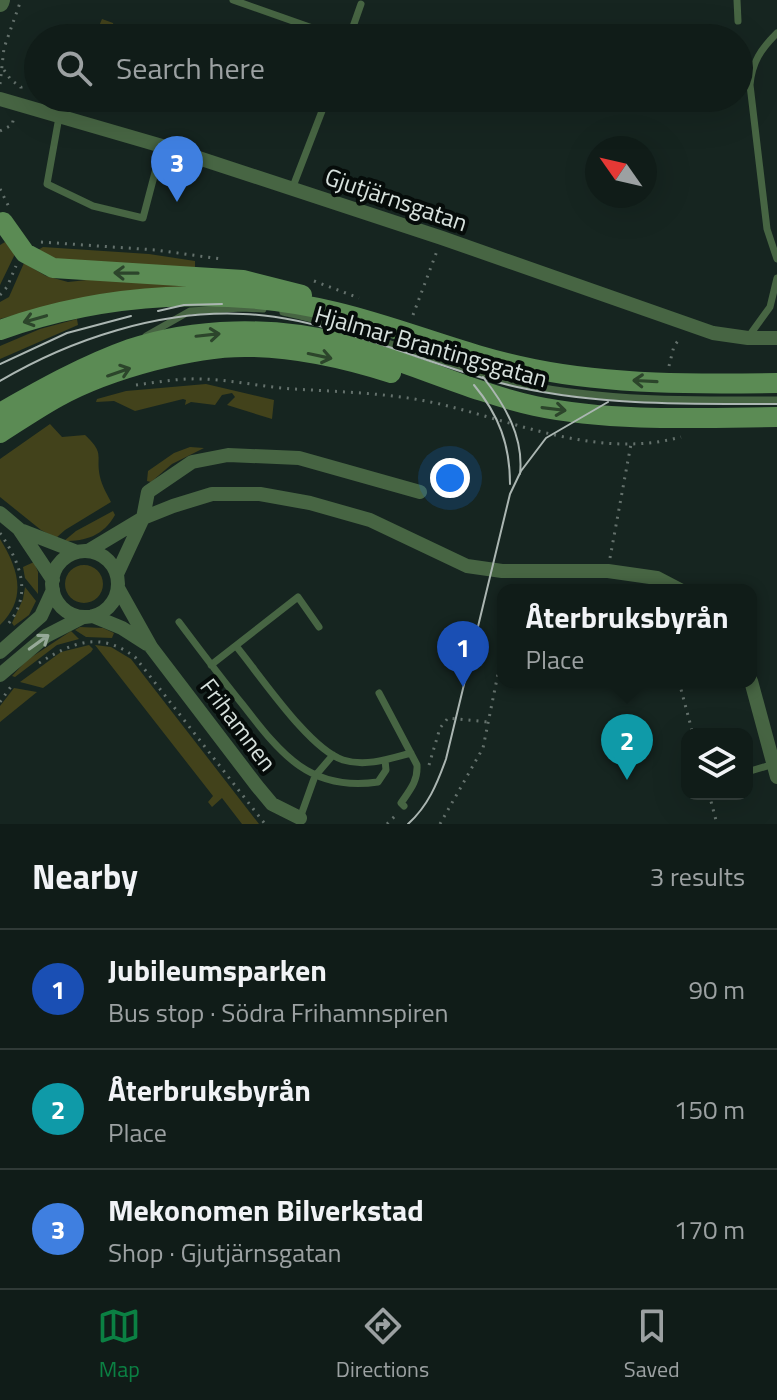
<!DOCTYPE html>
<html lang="en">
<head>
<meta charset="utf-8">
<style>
  :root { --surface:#101c18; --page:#1e2925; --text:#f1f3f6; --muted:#9ca1a2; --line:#303a37; --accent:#0b8043 }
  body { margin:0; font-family:"Titillium Web",sans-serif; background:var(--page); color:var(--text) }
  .controls { position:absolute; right:24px; bottom:24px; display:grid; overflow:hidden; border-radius:16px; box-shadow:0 8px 32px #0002 }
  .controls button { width:72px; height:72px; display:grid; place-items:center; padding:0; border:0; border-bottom:2px solid var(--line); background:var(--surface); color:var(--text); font:40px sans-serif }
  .compass { position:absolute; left:585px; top:136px; width:72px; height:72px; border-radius:50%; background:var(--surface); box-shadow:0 8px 32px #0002; rotate:304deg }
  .you { position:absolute; left:450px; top:478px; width:28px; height:28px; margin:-20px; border:6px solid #fff; border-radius:50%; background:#1a73e8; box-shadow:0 0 0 12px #1a73e833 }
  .badge { display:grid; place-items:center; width:52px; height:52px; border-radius:50%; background:var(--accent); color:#fff; font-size:26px; font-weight:700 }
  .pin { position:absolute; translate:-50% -66px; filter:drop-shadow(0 2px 4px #0008) }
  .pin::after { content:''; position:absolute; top:42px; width:28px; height:24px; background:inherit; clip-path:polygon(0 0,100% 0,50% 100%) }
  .popup { position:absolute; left:497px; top:584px; width:260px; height:104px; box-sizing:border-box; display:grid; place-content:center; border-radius:16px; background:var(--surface); filter:drop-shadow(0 2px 6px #0005); font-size:26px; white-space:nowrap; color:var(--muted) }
  .popup b { font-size:30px; color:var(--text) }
  .popup::after { content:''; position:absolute; left:50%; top:100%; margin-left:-16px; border:16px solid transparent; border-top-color:var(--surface) }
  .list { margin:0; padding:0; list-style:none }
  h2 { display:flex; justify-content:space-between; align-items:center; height:104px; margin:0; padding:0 32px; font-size:34px }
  h2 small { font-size:26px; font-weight:400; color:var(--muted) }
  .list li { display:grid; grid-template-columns:52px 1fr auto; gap:24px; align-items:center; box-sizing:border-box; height:120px; padding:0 32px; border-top:2px solid var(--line) }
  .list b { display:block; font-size:30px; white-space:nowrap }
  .list p { margin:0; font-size:26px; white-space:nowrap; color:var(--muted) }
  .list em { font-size:26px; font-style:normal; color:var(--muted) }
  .icon { flex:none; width:44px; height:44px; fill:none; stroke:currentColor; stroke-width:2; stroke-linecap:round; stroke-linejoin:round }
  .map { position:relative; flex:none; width:777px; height:824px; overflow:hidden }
  .search { position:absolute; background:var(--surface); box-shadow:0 8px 32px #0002; left:24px; right:24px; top:24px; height:88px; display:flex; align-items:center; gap:20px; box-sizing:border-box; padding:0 28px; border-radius:44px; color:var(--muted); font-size:30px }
  .sheet { height:464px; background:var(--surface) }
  nav { display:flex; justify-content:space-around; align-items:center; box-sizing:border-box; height:112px; border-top:2px solid var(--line); background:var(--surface); font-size:22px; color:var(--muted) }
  nav a { display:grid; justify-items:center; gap:4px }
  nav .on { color:var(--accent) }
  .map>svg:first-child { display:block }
  .green { fill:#42421b }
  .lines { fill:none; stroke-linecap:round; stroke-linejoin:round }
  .path { stroke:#64716c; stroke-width:3; stroke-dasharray:2 6; stroke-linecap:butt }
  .service { stroke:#476543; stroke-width:7 }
  .minor { stroke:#476543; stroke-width:14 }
  .tertiary { stroke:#476543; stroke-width:18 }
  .secondary { stroke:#5b8b54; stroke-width:20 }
  .tram { stroke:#abb6b2; stroke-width:2 }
  .oneway { stroke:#2c452b }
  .oneway2 { stroke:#96a998 }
  .labels { text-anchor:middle; stroke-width:8; stroke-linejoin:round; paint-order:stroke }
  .street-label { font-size:24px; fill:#d7e1dd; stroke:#060c0a }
</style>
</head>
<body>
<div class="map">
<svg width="777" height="824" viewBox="0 0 777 824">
  <rect width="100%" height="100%" fill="#162520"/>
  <!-- green -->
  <path class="green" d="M102,19L113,23L116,35L112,38H94Z
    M5,242L15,254L0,285V245Z
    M43,247L149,254L195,261V269L61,263L38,250Z
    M24,263L46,276L68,282L105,278L226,282L68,301L0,319V302L9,297Z
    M77,319L78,325L0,359V346L40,329Z
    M206,384L274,400L272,419L227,405L235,397L232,393L222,395L215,405L191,402L185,405L186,400L183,399L135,411L114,401L96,402L97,399L126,391Z
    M50,424L62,437L85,435C106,455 95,454 100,477C102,486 107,494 111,502L65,530L56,538L41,530L0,497V459Z
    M190,447L204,448L172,464L151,482L147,481L148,471L174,453Z
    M113,511L115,515C103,536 86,541 64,541L76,531Z
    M0,539C18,568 28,598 0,625Z
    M34,562L38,572V594L25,578L23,567Z
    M65 584a19 19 0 1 1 38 0a19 19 0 1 1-38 0Z
    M25,587L36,601L29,615L14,626L12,623L23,599Z
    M80,627L103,628L114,633L112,638L86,637L75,630Z
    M71,631L79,639L57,645L15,677L12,676L27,660Z
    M89,645L93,649L91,652L43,688L20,682L61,652Z
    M95,645L111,647L131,659L259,824H242L222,798L212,807L208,802L213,796Z
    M14,688L37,692L0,722V706Z"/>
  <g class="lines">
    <!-- path -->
    <path class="path" d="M4,70L11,80L21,87V90
      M0,84L4,48L21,0
      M0,131L12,125L14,117
      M0,189L9,207
      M41,242L156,250L221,259
      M314,281L359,298
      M0,295L7,287L16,266
      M413,315L437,251
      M669,366L674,346L681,337
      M136,385C158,382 180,378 203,379C233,380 263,387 293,389C343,392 395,393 444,405C521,424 601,459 681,437
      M0,533C20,562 33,594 8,624
      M610,558L631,444
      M586,587L611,589
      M39,663C73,642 100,631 135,657L265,824
      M679,682L693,734
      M0,702L12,685
      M429,765L440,728L448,718L488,722
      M709,794L717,824
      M387,824L397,814
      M440,824L483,748L503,649"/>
    <!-- service -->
    <path class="service" d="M233,0L321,31L331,38
      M737,0L738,21
      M777,33C761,49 752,62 750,85L767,229L777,259
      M349,38L361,4
      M59,117L47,184L93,206L143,218L162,146
      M292,189L327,98
      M283,312C359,328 429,362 504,380C595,402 685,400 777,400
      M146,336L190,311L242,308L263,309
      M749,336L770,307L777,278
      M179,622C200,650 221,678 243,705C281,754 310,792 378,782L386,770L385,760
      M236,646C260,675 309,749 343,760C366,767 389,759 411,753
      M211,665L298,597L319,627
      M379,693L417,765C418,781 410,790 401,803L404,806
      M747,772L774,764
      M300,818L315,776L333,755"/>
    <!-- minor -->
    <path class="minor" d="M0,99L162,146L442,238L713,333L748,338H777
      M0,513L19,529L53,580
      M23,531L77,552
      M52 584a33 33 0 1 1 66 0a33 33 0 1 1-66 0Z
      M88,551L143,518L173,506L212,494H260L310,503L370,520L467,566L502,571H608L657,578L680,590
      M117,574L143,518L148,492L192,462L228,455L299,458L420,492
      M118,588L151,647L257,786L272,804L300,818
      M93,616L122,628L147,644
      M0,652L41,616L53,590
      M0,675L46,636L83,617
      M751,681L777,777"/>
    <!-- tertiary -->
    <path class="tertiary" d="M0,3L1,0"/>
    <!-- secondary -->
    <path class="secondary" d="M3,222L25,253L53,268L243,280L302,295
      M0,330C106,292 226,286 336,312C403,328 466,356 534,369C614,385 697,384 777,383
      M0,413C42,389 85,365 130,349C195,327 274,326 340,343C406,360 468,391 535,406C610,422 701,418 777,417
      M0,433C19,421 38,408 58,397C107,370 195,345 252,347C298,348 347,359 391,373"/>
    <!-- tram -->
    <path class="tram" d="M158,311L184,305L222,304
      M0,364L67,333L131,316
      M483,377C505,405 524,437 520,474
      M0,381C71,339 160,310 243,314C277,315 311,323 344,333C402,349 458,374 517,387C604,406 689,404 777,404
      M474,385C499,415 510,445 510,484
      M408,824C428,806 437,784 446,759L510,494L521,471L546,438L608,402"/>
  </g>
  <!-- one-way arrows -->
  <defs><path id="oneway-shaft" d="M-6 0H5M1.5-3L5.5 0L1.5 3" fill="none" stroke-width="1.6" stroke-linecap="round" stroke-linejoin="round" transform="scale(2)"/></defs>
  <g class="oneway">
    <use href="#oneway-shaft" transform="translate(126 273) rotate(-179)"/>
    <use href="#oneway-shaft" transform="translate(35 319) rotate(164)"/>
    <use href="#oneway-shaft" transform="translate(208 335) rotate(-6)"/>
    <use href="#oneway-shaft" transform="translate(320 356) rotate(12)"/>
    <use href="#oneway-shaft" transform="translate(119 372) rotate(-19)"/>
    <use href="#oneway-shaft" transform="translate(645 381) rotate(-177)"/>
    <use href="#oneway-shaft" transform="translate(554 409) rotate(7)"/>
  </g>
  <use class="oneway2" href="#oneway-shaft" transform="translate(39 642) rotate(-36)"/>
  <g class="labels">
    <!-- street labels -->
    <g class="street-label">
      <text transform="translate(396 200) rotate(19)" y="8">Gjutjärnsgatan</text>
      <text transform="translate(431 347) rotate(16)" y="8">Hjalmar Brantingsgatan</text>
      <text transform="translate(238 725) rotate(53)" y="8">Frihamnen</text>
    </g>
  </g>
</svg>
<div class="controls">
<button><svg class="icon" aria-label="layers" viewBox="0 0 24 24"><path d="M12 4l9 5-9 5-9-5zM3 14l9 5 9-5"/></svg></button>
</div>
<svg class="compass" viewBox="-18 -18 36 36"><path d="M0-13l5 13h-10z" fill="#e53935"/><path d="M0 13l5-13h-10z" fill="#9ca1a2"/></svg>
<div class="you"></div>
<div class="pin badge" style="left:463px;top:687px;background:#1a4fb4">1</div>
<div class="pin badge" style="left:627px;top:780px;background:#0f9aa8">2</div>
<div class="popup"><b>Återbruksbyrån</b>Place</div>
<div class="pin badge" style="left:177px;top:202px;background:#3f7fe0">3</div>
<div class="search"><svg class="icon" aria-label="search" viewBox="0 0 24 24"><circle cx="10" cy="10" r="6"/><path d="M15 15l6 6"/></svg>Search here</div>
</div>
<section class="sheet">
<h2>Nearby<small>3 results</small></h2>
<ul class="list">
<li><span class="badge" style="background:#1a4fb4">1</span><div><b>Jubileumsparken</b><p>Bus stop · Södra Frihamnspiren</p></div><em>90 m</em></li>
<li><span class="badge" style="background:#0f9aa8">2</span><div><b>Återbruksbyrån</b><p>Place</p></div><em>150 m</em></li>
<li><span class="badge" style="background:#3f7fe0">3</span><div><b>Mekonomen Bilverkstad</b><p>Shop · Gjutjärnsgatan</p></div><em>170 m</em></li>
</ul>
</section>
<nav>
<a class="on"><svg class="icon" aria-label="map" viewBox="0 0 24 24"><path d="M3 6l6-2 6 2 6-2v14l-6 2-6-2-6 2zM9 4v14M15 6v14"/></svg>Map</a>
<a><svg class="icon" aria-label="directions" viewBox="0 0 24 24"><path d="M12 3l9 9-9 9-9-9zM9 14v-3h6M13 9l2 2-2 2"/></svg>Directions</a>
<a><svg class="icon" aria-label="saved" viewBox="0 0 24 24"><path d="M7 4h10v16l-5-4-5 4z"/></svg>Saved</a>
</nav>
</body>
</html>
